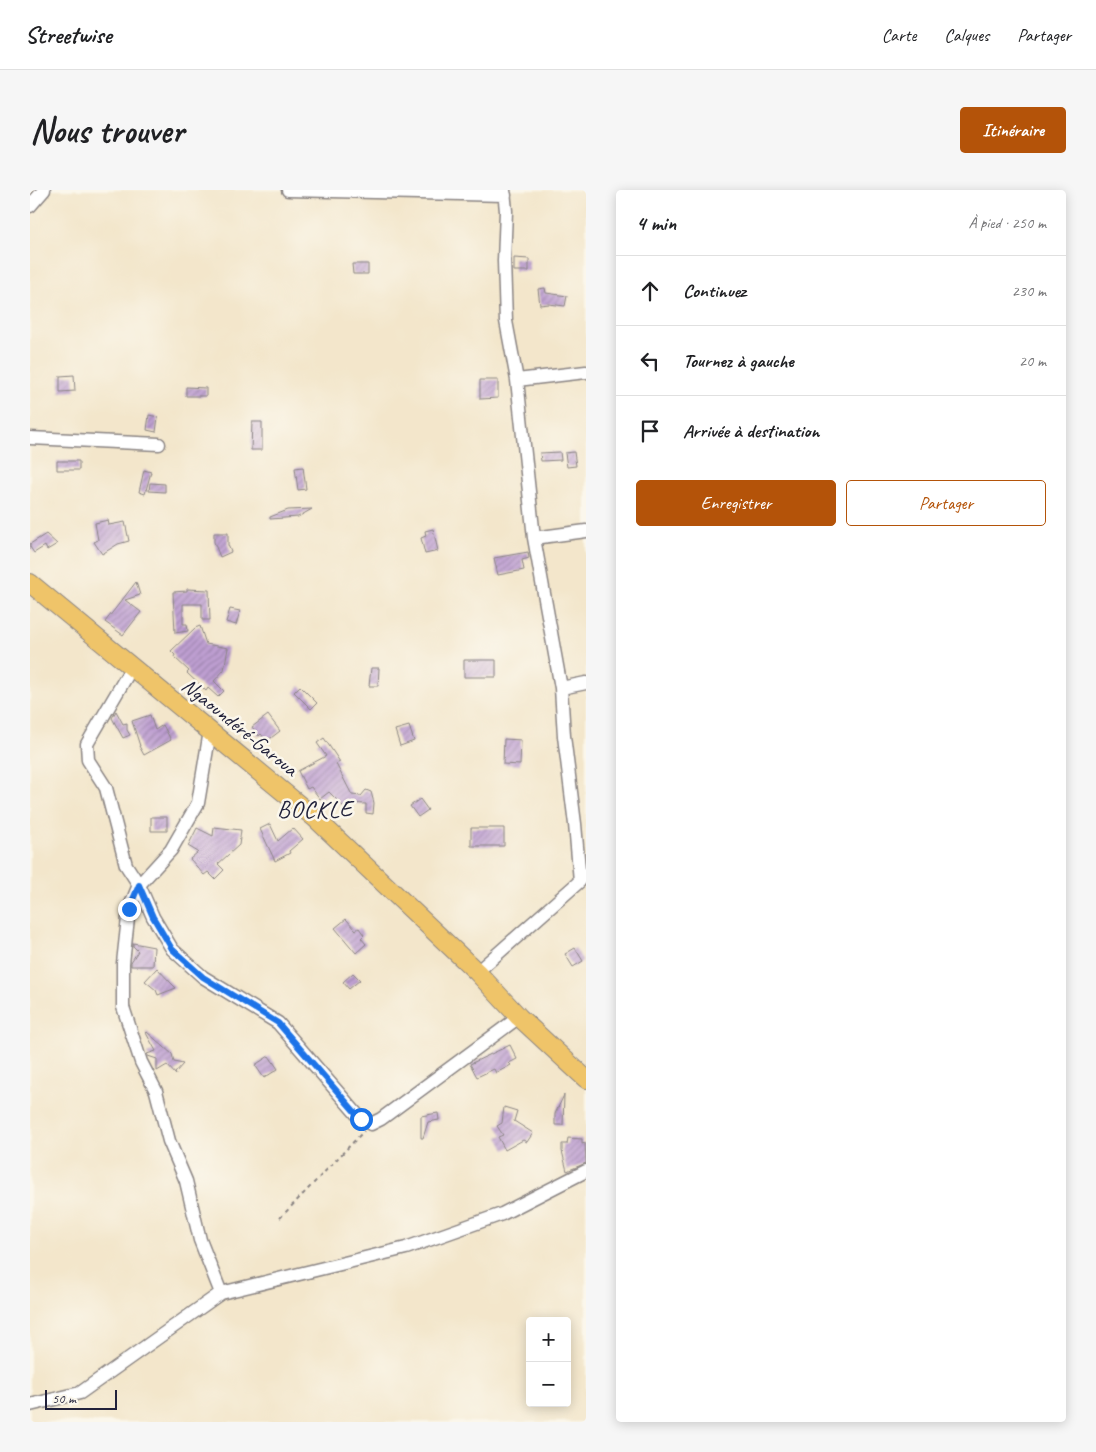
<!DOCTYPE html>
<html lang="fr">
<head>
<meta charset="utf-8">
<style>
  :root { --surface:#fff; --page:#f6f6f6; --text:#202124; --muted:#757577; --line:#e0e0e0; --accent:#b45309 }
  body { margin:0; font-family:Caveat,sans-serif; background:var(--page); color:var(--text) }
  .controls { position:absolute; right:15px; bottom:15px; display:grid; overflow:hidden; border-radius:5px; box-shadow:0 2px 12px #0003 }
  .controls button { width:45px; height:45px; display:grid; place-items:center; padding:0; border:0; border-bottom:1px solid var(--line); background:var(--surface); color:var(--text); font:25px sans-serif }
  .scale { position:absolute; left:15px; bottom:12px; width:72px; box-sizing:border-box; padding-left:5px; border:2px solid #22223b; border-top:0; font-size:14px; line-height:18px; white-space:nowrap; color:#22223b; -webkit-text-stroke:4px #fbf7ec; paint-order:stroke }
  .stop { position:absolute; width:15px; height:15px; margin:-11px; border:4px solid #1a73e8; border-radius:50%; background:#fff }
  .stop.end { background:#1a73e8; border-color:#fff; box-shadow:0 1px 5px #0008 }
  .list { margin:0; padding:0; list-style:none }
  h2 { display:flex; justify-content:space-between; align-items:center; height:65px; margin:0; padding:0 20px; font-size:21px }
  h2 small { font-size:16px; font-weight:400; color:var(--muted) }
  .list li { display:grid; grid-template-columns:32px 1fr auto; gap:15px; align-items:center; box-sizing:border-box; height:70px; padding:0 20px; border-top:1px solid var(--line) }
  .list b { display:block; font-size:19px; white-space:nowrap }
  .list em { font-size:16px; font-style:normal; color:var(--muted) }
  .actions { display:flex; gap:10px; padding:15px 20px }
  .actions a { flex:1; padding:11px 0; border:1px solid var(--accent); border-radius:5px; text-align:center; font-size:18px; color:var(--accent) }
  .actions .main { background:var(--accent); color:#fff }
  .icon { flex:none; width:28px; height:28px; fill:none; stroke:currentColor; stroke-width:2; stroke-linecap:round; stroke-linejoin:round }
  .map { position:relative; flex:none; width:556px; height:1232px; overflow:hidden; border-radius:5px }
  header { display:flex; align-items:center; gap:30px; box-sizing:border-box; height:70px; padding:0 25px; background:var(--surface); border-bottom:1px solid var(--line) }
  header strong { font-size:24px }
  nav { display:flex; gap:28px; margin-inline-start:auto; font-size:18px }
  .intro { display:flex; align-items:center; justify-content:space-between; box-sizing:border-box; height:120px; padding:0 30px }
  h1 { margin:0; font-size:35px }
  .button { padding:12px 22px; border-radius:5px; background:var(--accent); color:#fff; font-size:18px; font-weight:700 }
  main { display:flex; gap:30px; padding:0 30px }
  aside { flex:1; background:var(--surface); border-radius:5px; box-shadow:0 2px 12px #0003 }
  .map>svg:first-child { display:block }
  .building { fill:url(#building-hatch) }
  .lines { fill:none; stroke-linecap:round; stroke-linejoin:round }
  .minor-casing { stroke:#8a8483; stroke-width:15 }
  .highway-casing { stroke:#8a8483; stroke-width:20 }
  .path { stroke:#8a8483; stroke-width:2; stroke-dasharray:4 4; stroke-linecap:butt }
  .minor { stroke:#fff; stroke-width:12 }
  .highway { stroke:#efc469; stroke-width:18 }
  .route { stroke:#1a73e8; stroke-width:6 }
  .labels { text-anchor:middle; stroke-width:5; stroke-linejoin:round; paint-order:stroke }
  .street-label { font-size:21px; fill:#22223b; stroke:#fbf7ec }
  .quarter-label { font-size:24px; letter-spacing:1px; fill:#22223b; stroke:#fbf7ec }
</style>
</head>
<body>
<header>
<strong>Streetwise</strong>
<nav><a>Carte</a><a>Calques</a><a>Partager</a></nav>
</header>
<div class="intro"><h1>Nous trouver</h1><a class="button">Itinéraire</a></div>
<main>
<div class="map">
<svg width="556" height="1232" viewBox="0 0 556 1232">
  <defs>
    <pattern id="building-hatch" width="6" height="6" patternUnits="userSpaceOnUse" patternTransform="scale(1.25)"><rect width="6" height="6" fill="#be9fd1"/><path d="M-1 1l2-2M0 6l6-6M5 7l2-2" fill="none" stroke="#9a81ab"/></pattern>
  </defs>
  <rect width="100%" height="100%" fill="#fbf7ec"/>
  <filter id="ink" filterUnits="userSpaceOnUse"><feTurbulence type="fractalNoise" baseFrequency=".02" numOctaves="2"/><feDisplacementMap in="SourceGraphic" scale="10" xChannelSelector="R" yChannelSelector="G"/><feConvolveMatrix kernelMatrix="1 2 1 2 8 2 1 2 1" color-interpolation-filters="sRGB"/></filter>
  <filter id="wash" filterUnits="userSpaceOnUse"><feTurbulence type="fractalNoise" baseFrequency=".0096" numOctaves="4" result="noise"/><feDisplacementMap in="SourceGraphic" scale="20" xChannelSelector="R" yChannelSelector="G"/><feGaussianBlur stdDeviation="1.12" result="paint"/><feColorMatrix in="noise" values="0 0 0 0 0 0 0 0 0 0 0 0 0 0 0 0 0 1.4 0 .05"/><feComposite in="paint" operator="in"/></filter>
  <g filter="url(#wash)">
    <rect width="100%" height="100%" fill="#f3e6cb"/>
    <g id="blocks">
      <!-- building -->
      <path class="building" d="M484,68L499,69V81H484Z
        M322,74H338V84H323Z
        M515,98L516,103L537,106L535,116L519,114L510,115L508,99Z
        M44,185L45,201L30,202V186Z
        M450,190H468V208L450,209Z
        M156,197L176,198V206H156Z
        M119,225L128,227L126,242L117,240Z
        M222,232H232V260H221Z
        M530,262L531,270L511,271L510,263Z
        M544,262L546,276L537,277L535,263Z
        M27,271H49V280H27Z
        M273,277L276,299L268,300L265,278Z
        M114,280L121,282L115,304L109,302Z
        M120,293L135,294V302L119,301Z
        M282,319L268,327L240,329V327L258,320Z
        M78,330L79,335L95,332L99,351L88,354L72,364L64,352L68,350L65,333Z
        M403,339L408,361L395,364L391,348L396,346L395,341Z
        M184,343H198V355L201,362L190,367L184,352Z
        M16,344L27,354L17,360L15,356L4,363L0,357V354Z
        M498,362L499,368L492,370L494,380L468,385L464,368Z
        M106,392L110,405L95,410L111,422L93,445L75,432Z
        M157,399L179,400L180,430H172V414H153V434H157L158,441L145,443L143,402L157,401Z
        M200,419L210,421L206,435L196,432Z
        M170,436L176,454L198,458L194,480L184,491L194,501L188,507L178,498L176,501L157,483L159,481L144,467L145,465L141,461L165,438Z
        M434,470H466V487H434Z
        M341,478H349L348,496H339Z
        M270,496L287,513L281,519L264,502Z
        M86,521L93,534L97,533V540L100,545L93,548L82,528Z
        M120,525L125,540L133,535L141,550L114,565L109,556H110L102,531Z
        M238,525L250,541L237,551L231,544L229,546L222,537Z
        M379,536L384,551L370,556L365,540Z
        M294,548L310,572L306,574L322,605L331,606L336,600L341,602L344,613L343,624L336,623V614L318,613L314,617L299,602L290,609L281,597L277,599L268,581L296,566L287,553Z
        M474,549L491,550L490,575L473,574Z
        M390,609L398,620L388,627L380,616Z
        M121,627H137V641H121Z
        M240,634L248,651L263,638L273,649L259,661L260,663L245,671L230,639Z
        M184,637L211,640L209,655L188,674L194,680L185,689L178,682L174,685L160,669L168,662L158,656L167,638L183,646Z
        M441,638H474V656H441Z
        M316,729L326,740L329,738L334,745L331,748L336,754L326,763L305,738Z
        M103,753L124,757L123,776H101V772L108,761L103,756Z
        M545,758L553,771L543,777L535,764Z
        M127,778L141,793L146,798L128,805L126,800L115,791Z
        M323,783L330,790L319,799L313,792Z
        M117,842L142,864L144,872L153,874L145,883L146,885L137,875L127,881V869L118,866L117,864L126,861L116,843Z
        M480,855L487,869L479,873L481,875L466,883L464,879L447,887L440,874Z
        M239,866L248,879L234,888L225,875Z
        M534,905L533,935H525V924Z
        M474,917L487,921L484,931L503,943L497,952L493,950L475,960L468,947L473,945L467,936L472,933Z
        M408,923L409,930L398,932L393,948H391V926Z
        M538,948L552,949V954L555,953L556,973L537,981L532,961V954H537Z"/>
    </g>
  </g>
  <g filter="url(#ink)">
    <use href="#blocks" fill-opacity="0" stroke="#8a8483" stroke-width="1"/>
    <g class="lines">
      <defs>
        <path id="minor" d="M258,0L475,5
          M0,16L14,0
          M487,190L556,182
          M0,248L129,254
          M504,348L556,341
          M102,477L57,554L58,570L76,598L96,675L109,695L123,727L142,759L173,787L248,833L331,929L341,934L351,929L489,827
          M531,498L556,493
          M180,541L168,613L141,660L109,695L99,719L93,773V817L111,872L126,901L139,951L156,991L170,1050L191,1103
          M447,782L550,691L545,634L534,546L531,498L504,348L487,190L476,131L474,71L476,21L474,0
          M0,1215L50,1203L191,1103L376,1058L472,1024L556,981"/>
        <path id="highway" d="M0,393L285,628L447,782L489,827L556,889"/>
      </defs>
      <!-- minor casing -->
      <use href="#minor" class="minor-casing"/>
      <!-- highway casing -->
      <use href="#highway" class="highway-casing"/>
      <!-- path -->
      <path class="path" d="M250,1028L334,941"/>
      <!-- minor -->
      <use href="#minor" class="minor"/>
      <!-- highway -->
      <use href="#highway" class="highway"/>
    </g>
  </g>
  <g class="lines" filter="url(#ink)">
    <!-- route -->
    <path class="route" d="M99,719L109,695L123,727L142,759L173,787L248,833L331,929"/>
  </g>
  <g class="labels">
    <!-- street labels -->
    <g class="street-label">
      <text transform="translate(210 537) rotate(39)" y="7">Ngaoundéré-Garoua</text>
    </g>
    <!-- quarter labels -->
    <g class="quarter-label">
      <text x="285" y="627">BOCKLE</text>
    </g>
  </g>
</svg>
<div class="controls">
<button>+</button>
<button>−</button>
</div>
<div class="scale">50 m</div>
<div class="stop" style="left:331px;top:929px"></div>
<div class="stop end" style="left:99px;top:719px"></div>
</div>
<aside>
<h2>4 min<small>À pied · 250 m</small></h2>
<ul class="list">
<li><svg class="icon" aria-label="ahead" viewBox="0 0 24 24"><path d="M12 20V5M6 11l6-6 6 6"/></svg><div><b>Continuez</b></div><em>230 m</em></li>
<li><svg class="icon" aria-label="left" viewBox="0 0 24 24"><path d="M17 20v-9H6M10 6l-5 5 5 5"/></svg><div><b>Tournez à gauche</b></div><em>20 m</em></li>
<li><svg class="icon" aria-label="arrive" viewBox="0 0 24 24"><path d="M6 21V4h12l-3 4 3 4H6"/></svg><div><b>Arrivée à destination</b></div></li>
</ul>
<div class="actions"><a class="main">Enregistrer</a><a>Partager</a></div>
</aside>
</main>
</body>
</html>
